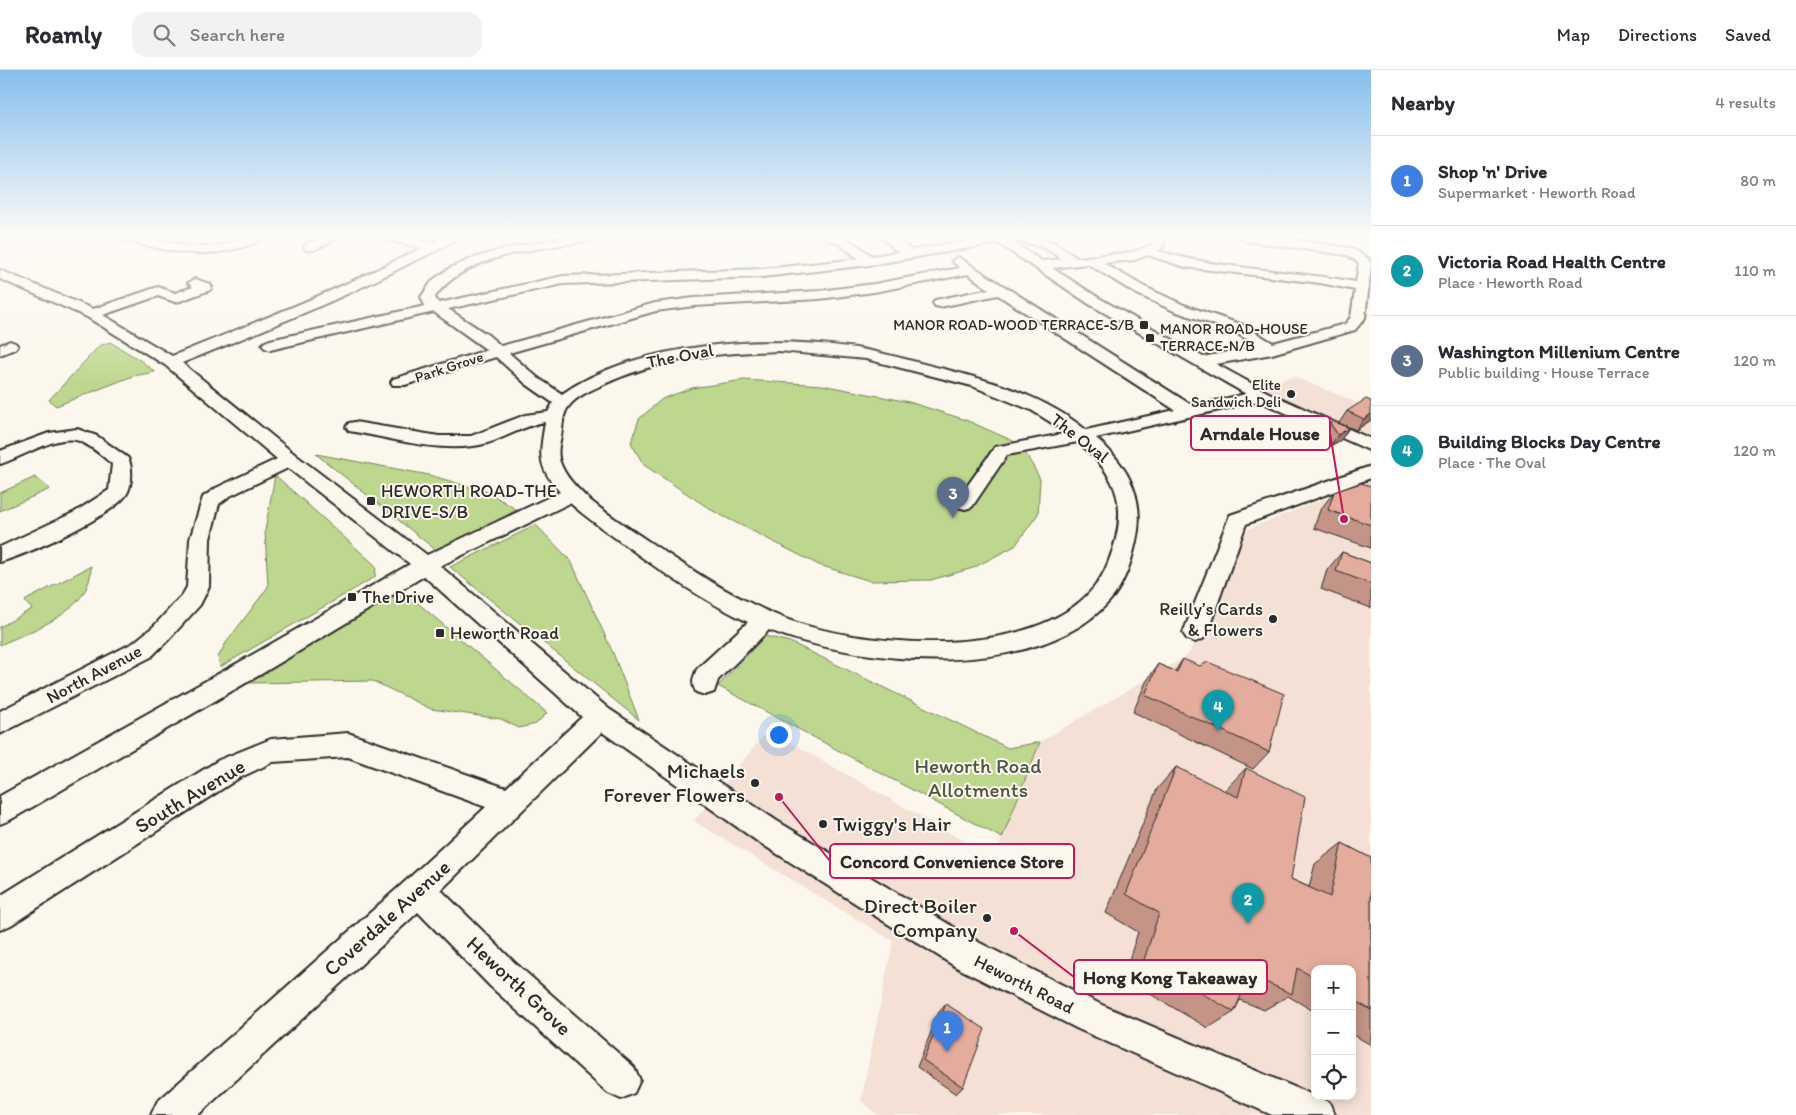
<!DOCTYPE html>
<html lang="en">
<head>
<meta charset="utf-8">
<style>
  :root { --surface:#fff; --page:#f2f2f3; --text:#2b2b33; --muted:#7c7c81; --line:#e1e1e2; --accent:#2b2b2b }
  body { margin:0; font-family:Itim,sans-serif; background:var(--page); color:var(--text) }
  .controls { position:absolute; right:15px; bottom:15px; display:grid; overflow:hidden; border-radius:10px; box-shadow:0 2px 12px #0003 }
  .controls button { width:45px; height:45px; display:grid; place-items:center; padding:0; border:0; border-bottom:1px solid var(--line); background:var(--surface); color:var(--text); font:25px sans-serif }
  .you { position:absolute; left:778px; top:664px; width:18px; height:18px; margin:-12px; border:4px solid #fff; border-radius:50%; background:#1a73e8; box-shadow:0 0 0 8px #1a73e833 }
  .badge { display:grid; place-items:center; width:32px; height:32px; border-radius:50%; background:var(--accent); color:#fff; font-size:16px; font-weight:700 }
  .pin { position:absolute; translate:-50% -41px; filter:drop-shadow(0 1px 2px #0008) }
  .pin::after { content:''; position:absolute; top:26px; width:18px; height:15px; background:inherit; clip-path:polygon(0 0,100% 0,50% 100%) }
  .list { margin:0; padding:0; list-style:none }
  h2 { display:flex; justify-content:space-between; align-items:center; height:65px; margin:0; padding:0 20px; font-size:21px }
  h2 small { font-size:16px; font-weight:400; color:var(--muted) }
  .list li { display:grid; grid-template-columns:32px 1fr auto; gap:15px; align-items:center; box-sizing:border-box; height:90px; padding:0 20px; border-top:1px solid var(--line) }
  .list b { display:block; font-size:19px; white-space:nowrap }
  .list p { margin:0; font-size:16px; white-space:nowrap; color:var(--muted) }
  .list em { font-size:16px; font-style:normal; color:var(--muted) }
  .icon { flex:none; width:28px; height:28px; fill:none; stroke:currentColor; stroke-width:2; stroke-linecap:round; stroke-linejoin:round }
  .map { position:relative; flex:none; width:1371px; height:1045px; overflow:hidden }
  header { display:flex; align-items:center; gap:30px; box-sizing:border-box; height:70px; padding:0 25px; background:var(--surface); border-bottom:1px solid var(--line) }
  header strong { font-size:24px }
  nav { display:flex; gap:28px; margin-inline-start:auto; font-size:18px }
  .search { width:350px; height:45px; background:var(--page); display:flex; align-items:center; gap:12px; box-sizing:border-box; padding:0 18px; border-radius:15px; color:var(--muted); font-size:19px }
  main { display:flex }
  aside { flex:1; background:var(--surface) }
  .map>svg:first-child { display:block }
  .built { fill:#f4e0d4; fill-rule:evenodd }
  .green { fill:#bdd78e; stroke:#74815c }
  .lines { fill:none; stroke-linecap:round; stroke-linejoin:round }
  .minor-casing { stroke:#2b2b2b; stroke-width:4 }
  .minor { fill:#fbf7ec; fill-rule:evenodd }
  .wall { fill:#c49486; stroke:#2b2b2b }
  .shaded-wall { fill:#a0786d; stroke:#2b2b2b }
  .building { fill:#e4ac9c; stroke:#2b2b2b }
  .poi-dot { fill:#2b2b2b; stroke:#fbf7ec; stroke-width:2 }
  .labels { text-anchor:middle; stroke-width:4; stroke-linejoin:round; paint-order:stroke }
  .far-poi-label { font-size:15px; fill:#2b2b2b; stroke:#fbf7ec; text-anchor:end }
  .far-street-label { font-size:15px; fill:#2b2b2b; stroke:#fbf7ec }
  .street-label { font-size:18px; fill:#2b2b2b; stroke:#fbf7ec }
  .poi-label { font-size:18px; fill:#2b2b2b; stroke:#fbf7ec; text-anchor:start }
  .near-park-label { font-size:21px; fill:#505644; stroke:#fbf7ec }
  .near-poi-label { font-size:21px; fill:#2b2b2b; stroke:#fbf7ec; text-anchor:end }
  .near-street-label { font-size:21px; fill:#2b2b2b; stroke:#fbf7ec }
  .leader { fill:none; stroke:#c2185b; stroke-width:2 }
  .callout-dot { fill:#c2185b; stroke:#fbf7ec; stroke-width:2 }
  .callout { fill:#fbf7ec; stroke:#c2185b; stroke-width:2 }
  .callout-label { font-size:19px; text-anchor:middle; font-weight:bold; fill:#2b2b2b }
</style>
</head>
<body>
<header>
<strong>Roamly</strong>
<div class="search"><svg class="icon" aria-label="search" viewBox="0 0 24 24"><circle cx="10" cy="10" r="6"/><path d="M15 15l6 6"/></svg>Search here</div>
<nav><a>Map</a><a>Directions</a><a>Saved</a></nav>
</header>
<main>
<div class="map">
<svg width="1371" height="1045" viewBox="0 0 1371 1045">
  <rect width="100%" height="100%" fill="#fbf7ec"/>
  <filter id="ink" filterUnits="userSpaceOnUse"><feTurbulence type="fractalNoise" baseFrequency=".02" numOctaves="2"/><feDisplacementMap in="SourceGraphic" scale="10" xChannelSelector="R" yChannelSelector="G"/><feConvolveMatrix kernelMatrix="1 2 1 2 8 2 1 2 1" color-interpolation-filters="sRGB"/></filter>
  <g filter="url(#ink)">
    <!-- built -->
    <path class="built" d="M1294,307L1371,338V376L1255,315Z
      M1371,410V1045H878L861,1031L893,871L694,751L768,660L994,788L1040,672L1188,585L1248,459ZM1315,899H1352V1026H1315Z"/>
    <!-- green -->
    <path class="green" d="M110,272L140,290L155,302L133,306L56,336L49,330L99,276Z
      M744,310L822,315L909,332L966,350L1013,371L1027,385L1040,409L1038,444L1015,476L973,498L931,510L870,511L819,495L713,441L644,395L631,373L639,349L662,329L692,318Z
      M316,384L429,405L488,422L517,440L437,481Z
      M275,405L376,496L375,507L220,597L218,587L226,573L268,517L265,461Z
      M35,407L50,419L0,441V423Z
      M536,455L571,491L613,583L639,650L450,497Z
      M91,496C92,542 34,559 0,575V557L32,539L25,532L26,530Z
      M406,523L547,643L536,654L519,658L501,649L431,639L373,611L249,613L390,527Z
      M765,566L790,572L1008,678L1040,672L1002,768L718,616Z"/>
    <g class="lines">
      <defs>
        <path id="minor" d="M123,167H143L193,177L223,175L246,167H264C258,173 247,176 239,178C197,189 166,181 125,170Z
          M324,167H341L314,180H306L304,177L306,174Z
          M385,167H407L431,173L442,167H457C448,177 426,185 414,191C339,231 260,261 182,293L297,386L427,485L560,422C536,395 540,385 545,352C520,356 497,374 473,376C434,381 393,369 355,362L349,361L346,357L349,353L355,352L439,366H471L525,345L548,342L553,333L526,314L496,287L405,315H393L391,312L393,309L487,280L434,242L270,280L265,278L262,275L265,272L270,270L425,236L421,227L433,210L450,198L471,189L500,180L550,170L564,167H595L589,171C541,178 464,184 435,227L436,230L439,233L563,206L762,199L859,189L836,172L827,170L825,167H845L872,186L898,182L881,167H895L911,180L989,167H1005L1042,191L1062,189L1045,178L1018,171L1017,167H1033L1053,172L1077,188L1133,182L1151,175L1153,167H1165L1163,177L1158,181C1222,200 1291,200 1356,212L1359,193L1347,185L1246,171L1240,167H1273L1351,178L1369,189L1371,195L1365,248L1355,260L1272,284L1216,294L1267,322L1371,369V381L1259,331L1096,368C1128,395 1146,429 1136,471C1132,490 1125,511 1113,527C1043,613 861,596 769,560L718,610L714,622L705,625L696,622C691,613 693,608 697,599L748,552C704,531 664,504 625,475C606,461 587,448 570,433L440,496L609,639L777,751L980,873L1102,935L1329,1032L1335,1045H1272L1078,959L956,897L757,771L602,662L441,820L514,892L634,997L640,1010L634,1023L621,1029L608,1023L490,916L418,842L198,1045H151L157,1032L408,809L486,737L348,687L273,692L239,708L11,855L0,860V826L219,690L271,669L348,663L506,718L582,647L424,506L263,603L10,750L0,754V726L245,589L410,494L288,398L230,426L219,434L210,469L209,517L200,535L170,568L151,587L0,664V641L133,573L154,556L183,524L187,517L190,469L203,427L216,418L277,389L165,295L87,247L0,209V200L93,239L158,217L175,223L193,217L188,213L195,209L210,214L212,217L210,220L180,231L175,232L158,226L103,245L172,286C256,252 341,219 421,178L387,170ZM998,173L1089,234L1246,324L1193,336L958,187L952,191L960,198L874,214L819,221L694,228L655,233L501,276L488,265L448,239L563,214L762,207L870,195ZM1147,185L1185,197L1320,213L1355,220L1351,247L1345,254L1273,273L1243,255L1184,235L1145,217L1103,193L1135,190ZM1088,194L1135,223L1174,241L1233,261L1257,276L1203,287L1099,228L1052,198ZM968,204L989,219L935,230L933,233L935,236L940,237L998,225L1175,340L1086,360C1044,326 992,311 940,298C912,291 884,283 856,278C768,265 637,271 562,324L538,308L509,283L656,241L694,236L819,229L874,222ZM779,281L866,289L972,316L1031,340L1068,363L995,377L955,433L958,437L965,439L972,437L1007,385L1078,372C1121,408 1129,441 1108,493C1069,595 869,580 786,549C732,528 684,495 636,463C611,446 570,421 560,392C557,383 559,375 561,366C563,356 562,344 569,336C576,327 589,321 600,316C659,288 714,283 779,281Z
          M10,271L15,273L18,276L15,279L0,285V275Z
          M77,359L97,366L128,388C133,397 132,417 126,425C109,448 28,484 0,492V477L75,442L109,420L112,394C102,386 91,375 79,371C58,363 21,388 0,394V381L49,363Z
          M1371,396V408L1246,454L1207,563L1203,569L1195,572L1187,569L1183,563L1230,445Z"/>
      </defs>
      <!-- minor casing -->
      <use href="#minor" class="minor-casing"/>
      <!-- minor -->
      <use href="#minor" class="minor"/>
    </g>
    <!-- wall -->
    <path class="wall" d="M1347,341L1371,350L1356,360L1339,353Z
      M1330,353L1341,370L1330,376L1322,364Z
      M1371,416V478L1314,458L1320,440L1334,422Z
      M1342,482L1371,493V538L1321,519L1327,500Z
      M1183,589L1269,682L1253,699L1133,642L1146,612L1158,594L1175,601Z
      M1176,697L1224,721L1246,698L1291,809L1309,817L1315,794L1342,773L1371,788V975L1352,964V899H1315V942L1288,926L1264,940L1240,930L1234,942L1208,958L1123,908L1138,862L1106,843L1157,719Z
      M946,934L963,1017L956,1024L917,997L939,942Z"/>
    <!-- shaded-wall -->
    <path class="shaded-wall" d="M1371,344V350L1356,360L1364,349Z
      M1349,358L1341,370L1330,376L1338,365Z"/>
    <!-- building -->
    <path class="building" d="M1366,329L1371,331V344L1364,349L1347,341Z
      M1333,351L1349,358L1338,365L1330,353Z
      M1361,413L1371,416V455L1328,440L1334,422Z
      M1342,482L1371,493V514L1336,501Z
      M1183,589L1200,596L1208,592L1284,624L1269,682L1145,625L1158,594L1177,602Z
      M1176,697L1238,727L1246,698L1305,727L1291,809L1330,827L1342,773L1371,788V940L1352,929V899H1315V908L1297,898L1292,924L1250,905L1234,942L1144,890L1159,843L1126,824Z
      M946,934L985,959L963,1017L923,990Z"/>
  </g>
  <!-- sky -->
  <linearGradient id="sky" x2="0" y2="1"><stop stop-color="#87bded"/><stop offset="0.53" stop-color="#fdfbf6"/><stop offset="1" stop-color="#fdfbf6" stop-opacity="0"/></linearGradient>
  <rect width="1371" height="314" fill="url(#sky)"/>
  <!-- markers -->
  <g class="poi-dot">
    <rect x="1139" y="250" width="10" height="10" rx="2.5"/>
    <rect x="1145" y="263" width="10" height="10" rx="2.5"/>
    <circle cx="1291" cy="324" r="5"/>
    <rect x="366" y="426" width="10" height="10" rx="2.5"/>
    <rect x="347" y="522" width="10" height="10" rx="2.5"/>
    <circle cx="1273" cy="549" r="5"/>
    <rect x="435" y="558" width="10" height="10" rx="2.5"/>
    <circle cx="755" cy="713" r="5"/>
    <circle cx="823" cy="754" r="5"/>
    <circle cx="987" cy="848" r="5"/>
  </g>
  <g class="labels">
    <!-- far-poi labels -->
    <g class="far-poi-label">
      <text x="1134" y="260">MANOR ROAD-WOOD TERRACE-S/B</text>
      <text x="1160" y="264" text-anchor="start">MANOR ROAD-HOUSE<tspan x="1160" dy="17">TERRACE-N/B</tspan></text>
      <text x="1281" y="320">Elite<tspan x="1281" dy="17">Sandwich Deli</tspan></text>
    </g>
    <!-- far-street labels -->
    <g class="far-street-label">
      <text transform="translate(449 297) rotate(-18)" y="5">Park Grove</text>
    </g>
    <!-- street labels -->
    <g class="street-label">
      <text transform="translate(680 286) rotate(-11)" y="6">The Oval</text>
      <text transform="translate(1080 368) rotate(38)" y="6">The Oval</text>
      <text transform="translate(94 604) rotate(-28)" y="6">North Avenue</text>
      <text transform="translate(1024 914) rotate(27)" y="6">Heworth Road</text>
    </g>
    <!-- poi labels -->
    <g class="poi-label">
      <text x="381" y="427">HEWORTH ROAD-THE<tspan x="381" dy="21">DRIVE-S/B</tspan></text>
      <text x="362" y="533">The Drive</text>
      <text x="1263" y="545" text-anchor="end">Reilly’s Cards<tspan x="1263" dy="21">&amp; Flowers</tspan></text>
      <text x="450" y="569">Heworth Road</text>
    </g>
    <!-- near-park labels -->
    <g class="near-park-label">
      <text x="978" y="703">Heworth Road<tspan x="978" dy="24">Allotments</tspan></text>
    </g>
    <!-- near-poi labels -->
    <g class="near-poi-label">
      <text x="745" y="708">Michaels<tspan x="745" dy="24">Forever Flowers</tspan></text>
      <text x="833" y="761" text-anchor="start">Twiggy's Hair</text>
      <text x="977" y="843">Direct Boiler<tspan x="977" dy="24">Company</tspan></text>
    </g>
    <!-- near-street labels -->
    <g class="near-street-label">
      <text transform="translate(190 726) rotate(-31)" y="7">South Avenue</text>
      <text transform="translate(387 848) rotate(-42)" y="7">Coverdale Avenue</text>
      <text transform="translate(519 916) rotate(43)" y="7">Heworth Grove</text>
    </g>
  </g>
  <!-- callouts -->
  <path class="leader" d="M1344 449L1330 363M779 727L830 791M1014 861L1074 907"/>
  <g class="callout-dot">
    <circle cx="1344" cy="449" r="5"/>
    <circle cx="779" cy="727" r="5"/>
    <circle cx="1014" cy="861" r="5"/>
  </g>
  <g class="callout">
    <rect x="1191" y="346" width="139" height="34" rx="5"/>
    <rect x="830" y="774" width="244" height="34" rx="5"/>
    <rect x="1074" y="890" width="193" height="34" rx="5"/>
  </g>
  <g class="callout-label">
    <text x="1260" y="370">Arndale House</text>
    <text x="952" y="798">Concord Convenience Store</text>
    <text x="1170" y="914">Hong Kong Takeaway</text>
  </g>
</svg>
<div class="controls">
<button>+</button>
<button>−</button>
<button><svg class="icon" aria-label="locate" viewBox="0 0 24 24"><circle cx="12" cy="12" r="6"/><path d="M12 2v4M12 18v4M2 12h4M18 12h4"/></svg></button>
</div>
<div class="you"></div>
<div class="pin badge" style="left:947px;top:982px;background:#3f7fe0">1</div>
<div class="pin badge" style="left:1248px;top:854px;background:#0f9aa8">2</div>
<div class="pin badge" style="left:953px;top:448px;background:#5c6f8a">3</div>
<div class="pin badge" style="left:1218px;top:661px;background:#0f9aa8">4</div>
</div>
<aside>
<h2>Nearby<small>4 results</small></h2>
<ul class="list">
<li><span class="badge" style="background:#3f7fe0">1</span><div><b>Shop 'n' Drive</b><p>Supermarket · Heworth Road</p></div><em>80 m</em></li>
<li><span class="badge" style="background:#0f9aa8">2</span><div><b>Victoria Road Health Centre</b><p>Place · Heworth Road</p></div><em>110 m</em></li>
<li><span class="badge" style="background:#5c6f8a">3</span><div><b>Washington Millenium Centre</b><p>Public building · House Terrace</p></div><em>120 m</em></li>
<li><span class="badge" style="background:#0f9aa8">4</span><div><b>Building Blocks Day Centre</b><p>Place · The Oval</p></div><em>120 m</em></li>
</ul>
</aside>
</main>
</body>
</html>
